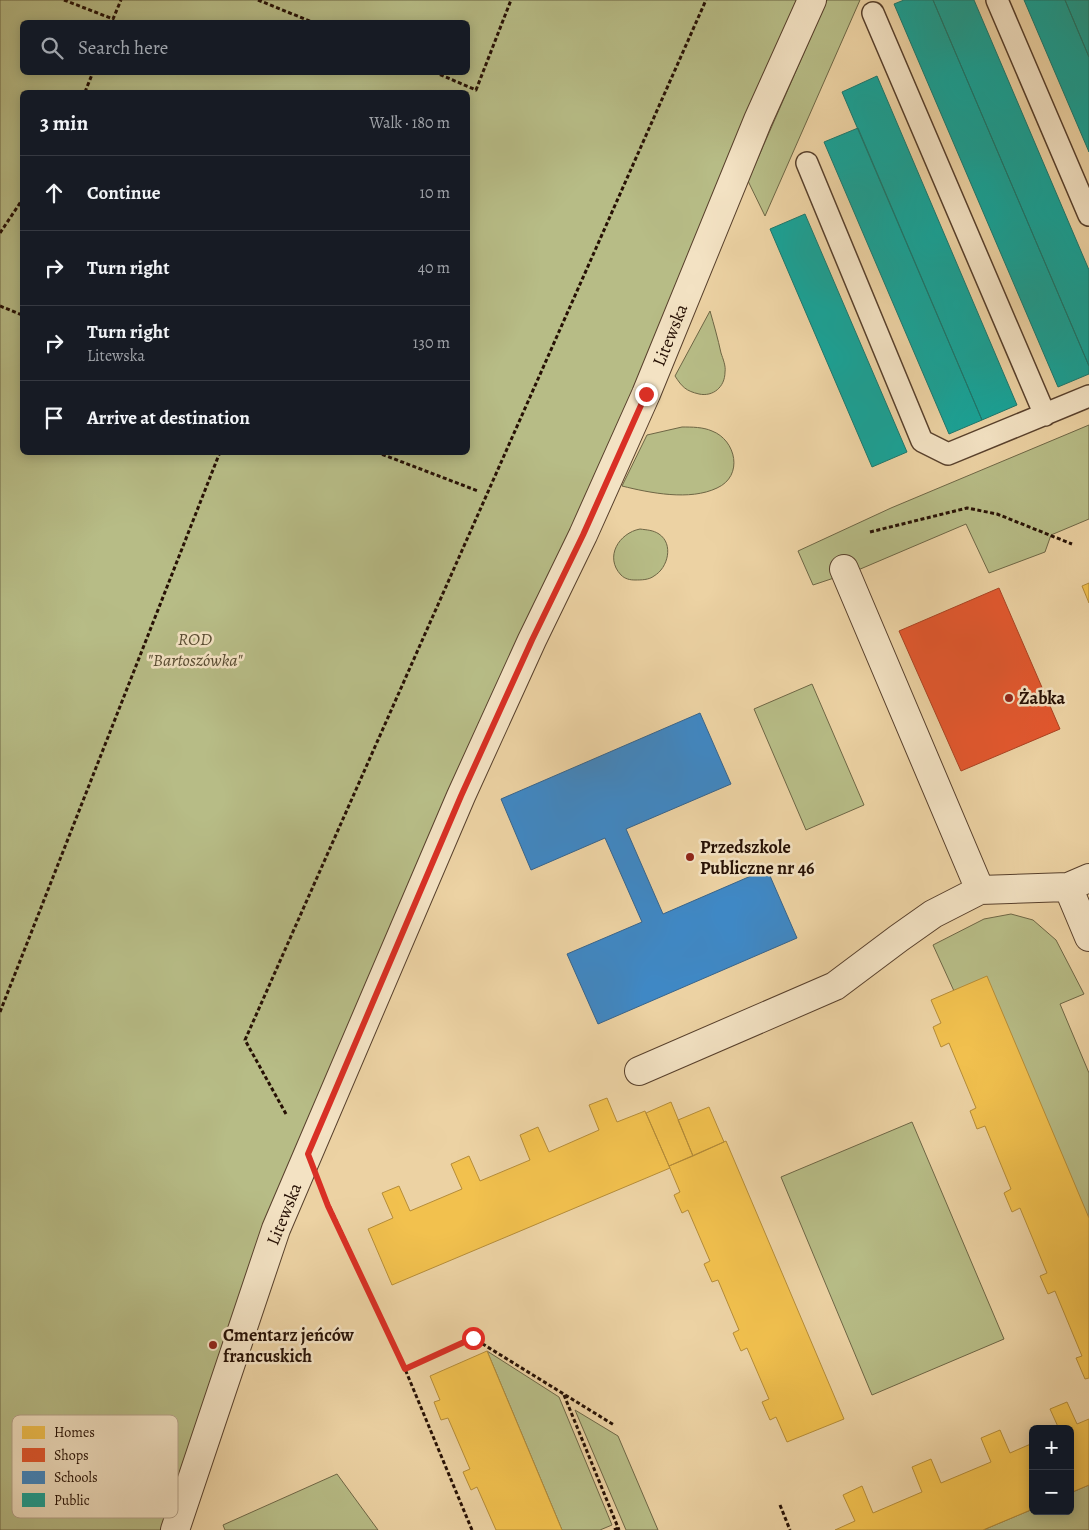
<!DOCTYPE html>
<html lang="en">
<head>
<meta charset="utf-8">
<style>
  :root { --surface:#171b24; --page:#242831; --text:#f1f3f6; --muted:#9ea1a6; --line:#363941 }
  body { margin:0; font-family:Alegreya,serif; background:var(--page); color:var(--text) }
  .controls { position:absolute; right:15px; bottom:15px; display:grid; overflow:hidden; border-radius:8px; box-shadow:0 2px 12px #0003 }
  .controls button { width:45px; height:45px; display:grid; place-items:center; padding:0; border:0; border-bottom:1px solid var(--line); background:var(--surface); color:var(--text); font:25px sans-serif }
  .stop { position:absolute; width:15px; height:15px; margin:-11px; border:4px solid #d93025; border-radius:50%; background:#fff }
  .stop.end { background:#d93025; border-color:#fff; box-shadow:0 1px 5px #0008 }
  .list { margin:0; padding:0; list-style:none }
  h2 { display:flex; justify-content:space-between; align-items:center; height:65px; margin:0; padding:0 20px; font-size:21px }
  h2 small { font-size:16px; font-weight:400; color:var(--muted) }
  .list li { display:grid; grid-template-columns:32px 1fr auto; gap:15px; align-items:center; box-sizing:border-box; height:75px; padding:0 20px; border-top:1px solid var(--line) }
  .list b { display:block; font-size:19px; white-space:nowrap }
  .list p { margin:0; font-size:16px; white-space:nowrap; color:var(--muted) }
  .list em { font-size:16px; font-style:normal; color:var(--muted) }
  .icon { flex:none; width:28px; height:28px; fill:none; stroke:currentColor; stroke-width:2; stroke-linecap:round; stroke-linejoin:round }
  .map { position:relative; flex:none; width:1089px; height:1530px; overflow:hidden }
  .search { position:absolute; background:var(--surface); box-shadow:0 2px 12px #0003; left:20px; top:20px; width:450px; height:55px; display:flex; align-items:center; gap:12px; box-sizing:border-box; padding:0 18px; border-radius:8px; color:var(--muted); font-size:19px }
  .panel { position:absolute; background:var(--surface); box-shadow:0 2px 12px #0003; left:20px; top:90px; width:450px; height:365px; border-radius:8px }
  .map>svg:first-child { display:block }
  .green { fill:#b7bc86; stroke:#6e6645; fill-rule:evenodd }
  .homes { fill:#f2c14e; stroke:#b58c38 }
  .shops { fill:#e4572e; stroke:#ab4221 }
  .schools { fill:#3f88c5; stroke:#38648b }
  .public { fill:#17a398; stroke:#1c776c }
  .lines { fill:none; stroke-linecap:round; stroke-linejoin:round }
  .service-casing { stroke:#58402c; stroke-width:24 }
  .minor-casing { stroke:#58402c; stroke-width:30 }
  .path { stroke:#261004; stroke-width:3; stroke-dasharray:4 2.5; stroke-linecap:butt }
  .service { stroke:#f3e2c3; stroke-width:21 }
  .minor { stroke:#f3e2c3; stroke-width:28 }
  .route { stroke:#d93025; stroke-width:6 }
  .poi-dot { fill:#8f2418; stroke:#f3e2c3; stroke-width:2 }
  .labels { text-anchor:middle; stroke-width:5; stroke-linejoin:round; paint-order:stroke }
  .street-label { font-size:18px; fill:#261004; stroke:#f3e2c3 }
  .park-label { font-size:18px; font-style:italic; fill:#594c32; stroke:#f3e2c3 }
  .poi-label { font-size:18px; font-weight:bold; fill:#261004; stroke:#f3e2c3; text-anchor:start }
  .key { fill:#f3e2c3; stroke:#b6a38a; stroke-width:1 }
  .key-label { font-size:14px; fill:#261004 }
</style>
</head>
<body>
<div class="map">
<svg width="1089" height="1530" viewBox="0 0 1089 1530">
  <rect width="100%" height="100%" fill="#ecd2a3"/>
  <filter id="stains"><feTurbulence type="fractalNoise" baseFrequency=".004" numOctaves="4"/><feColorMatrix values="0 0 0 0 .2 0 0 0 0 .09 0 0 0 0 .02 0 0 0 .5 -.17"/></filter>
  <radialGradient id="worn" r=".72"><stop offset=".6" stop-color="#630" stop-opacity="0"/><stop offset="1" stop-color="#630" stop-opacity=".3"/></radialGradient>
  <!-- green -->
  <path class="green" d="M0,0H800L163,1530H0ZM22,22H468V72H22ZM22,92H468V452H22Z
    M827,0H860L765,216L748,181Z
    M710,311C714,325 718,339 721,353C723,359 726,366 725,372C725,387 713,397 699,394C686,391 682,387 675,376Z
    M1089,425V519L1051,535L1045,552L989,573L966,524L858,570L813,585L798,551L891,508Z
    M682,427C692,427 703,427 712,431C736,440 744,476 717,488C690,501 650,493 622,486L647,435Z
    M640,529C647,530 653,530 659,534C674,544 668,568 654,576C649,580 641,580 635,580C630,580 625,579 621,575C604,557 619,533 640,529Z
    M812,684L864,805L806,830L754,709Z
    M1011,914L1033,920L1056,940L1084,994L1060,1004L1089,1073V1218L954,991L933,945L984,919Z
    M912,1122L1004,1339L872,1395L781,1177Z
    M487,1351L559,1397L612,1525L600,1530H562Z
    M575,1410L618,1436L658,1530H626Z
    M337,1474L378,1530H225L223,1525Z
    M1089,1485V1530H983L1033,1509V1511H1070V1493Z"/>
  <!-- homes -->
  <path class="homes" d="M1089,583V603L1082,586Z
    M987,976L1089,1218V1378L1085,1379L1076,1358L1082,1356L1055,1291L1048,1294L1040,1276L1047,1273L1020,1208L1012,1212L1004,1193L1011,1189L985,1126L977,1129L970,1111L976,1108L949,1043L941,1047L933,1027L941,1023L931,1000Z
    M607,1098L617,1122L645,1111L670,1168L392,1285L368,1229L393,1218L382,1193L399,1186L410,1211L462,1189L451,1164L469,1156L480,1181L530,1160L520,1135L538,1127L549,1152L599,1130L589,1105Z
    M671,1102L693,1156L669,1166L646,1113Z
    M709,1107L724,1142L693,1156L678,1120Z
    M726,1141L844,1419L787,1442L776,1417L770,1420L762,1402L769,1399L747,1348L741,1351L733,1333L739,1330L718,1280L712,1282L704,1264L710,1261L688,1210L682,1213L674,1195L680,1192L669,1166Z
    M487,1351L562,1530H496L477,1487L471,1490L463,1472L470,1469L448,1418L441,1420L434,1402L440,1400L430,1376Z
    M1067,1402L1077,1424L1089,1419V1485L1070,1493V1429H1059L1050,1409Z
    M1000,1430L1010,1453L1033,1443V1509L983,1530H835L855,1521L843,1495L862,1486L873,1513L922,1492L912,1467L931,1459L941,1483L991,1462L981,1438Z"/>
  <!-- shops -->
  <path class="shops" d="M999,588L1060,729L961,771L899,631Z"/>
  <!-- schools -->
  <path class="schools" d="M700,713L731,784L626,829L663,914L767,869L797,938L598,1024L567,954L642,922L605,838L531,870L501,799Z"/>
  <!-- public -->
  <path class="public" d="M904,0H933L1089,366V374L1058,387L894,4Z
    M933,0H974L1089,270V366Z
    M1024,0H1065L1089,57V152Z
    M1065,0H1089V57Z
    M877,76L1017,405L982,420L842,92Z
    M858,128L982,420L949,434L824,142Z
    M805,214L907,452L872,467L770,229Z"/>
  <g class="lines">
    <defs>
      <path id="service" d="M997,0L1089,215
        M873,13L1045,415
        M807,163L922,441L948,454L1089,396"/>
      <path id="minor" d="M844,569L980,890
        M1068,887L1089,937
        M639,1071L835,986L899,938L933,914L980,890L1068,887L1089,878
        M175,1530L276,1229L461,796L532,640L583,535L646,394L758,120L812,0"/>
    </defs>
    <!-- service casing -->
    <use href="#service" class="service-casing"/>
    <!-- minor casing -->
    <use href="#minor" class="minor-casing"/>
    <!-- path -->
    <path class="path" d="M64,0L113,19L121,0
      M258,0L312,22
      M434,72L476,90L511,0
      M85,92L93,72
      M0,233L22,200
      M0,306L22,315
      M376,452L478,491
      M870,532L967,508L997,514L1072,544
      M0,1012L220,452
      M286,1114L245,1040L706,0
      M327,1201L405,1369
      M564,1395L619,1530
      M780,1505L790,1530
      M472,1530L405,1369L473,1338L614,1425
      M614,1530L619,1528"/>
    <!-- service -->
    <use href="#service" class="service"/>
    <!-- minor -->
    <use href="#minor" class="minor"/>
  </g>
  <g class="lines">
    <!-- route -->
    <path class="route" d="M473,1338L405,1369L328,1206L308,1154L461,796L532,640L583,535L646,394"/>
  </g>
  <!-- markers -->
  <g class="poi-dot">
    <circle cx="1009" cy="698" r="5"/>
    <circle cx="690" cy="857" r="5"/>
    <circle cx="213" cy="1345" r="5"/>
  </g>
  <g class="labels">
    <!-- street labels -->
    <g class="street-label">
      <text transform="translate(670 335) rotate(-68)" y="6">Litewska</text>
      <text transform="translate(284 1214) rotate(-68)" y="6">Litewska</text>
    </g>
    <!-- park labels -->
    <g class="park-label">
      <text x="195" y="645">ROD<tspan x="195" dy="21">"Bartoszówka"</tspan></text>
    </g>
    <!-- poi labels -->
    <g class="poi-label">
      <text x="1019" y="704">Żabka</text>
      <text x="700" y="853">Przedszkole<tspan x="700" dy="21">Publiczne nr 46</tspan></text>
      <text x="223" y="1341">Cmentarz jeńców<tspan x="223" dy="21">francuskich</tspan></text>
    </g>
  </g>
  <!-- legend -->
  <rect x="12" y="1415" width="166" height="103" rx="8" class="key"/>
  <rect x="22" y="1426" width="23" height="13" fill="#f2c14e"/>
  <rect x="22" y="1448" width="23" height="14" fill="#e4572e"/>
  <rect x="22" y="1471" width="23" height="13" fill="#3f88c5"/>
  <rect x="22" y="1493" width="23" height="14" fill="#17a398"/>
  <g class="key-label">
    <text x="54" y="1437">Homes</text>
    <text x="54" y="1460">Shops</text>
    <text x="54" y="1482">Schools</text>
    <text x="54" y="1505">Public</text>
  </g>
  <rect width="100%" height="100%" filter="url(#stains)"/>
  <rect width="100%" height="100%" fill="url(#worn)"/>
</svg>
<div class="controls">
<button>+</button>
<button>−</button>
</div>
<div class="stop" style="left:473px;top:1338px"></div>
<div class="stop end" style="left:646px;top:394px"></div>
<div class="search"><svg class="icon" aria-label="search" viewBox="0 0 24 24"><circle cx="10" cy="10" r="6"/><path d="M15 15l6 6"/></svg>Search here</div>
<section class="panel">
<h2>3 min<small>Walk · 180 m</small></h2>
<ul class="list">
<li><svg class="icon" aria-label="ahead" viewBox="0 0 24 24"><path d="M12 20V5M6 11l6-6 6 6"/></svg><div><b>Continue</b></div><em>10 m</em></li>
<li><svg class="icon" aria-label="right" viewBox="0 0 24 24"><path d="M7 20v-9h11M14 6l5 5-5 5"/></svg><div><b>Turn right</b></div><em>40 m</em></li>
<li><svg class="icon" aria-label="right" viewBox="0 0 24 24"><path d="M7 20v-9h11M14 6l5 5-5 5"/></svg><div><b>Turn right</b><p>Litewska</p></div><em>130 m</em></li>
<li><svg class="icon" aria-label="arrive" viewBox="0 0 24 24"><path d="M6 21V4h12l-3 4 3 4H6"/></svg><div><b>Arrive at destination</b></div></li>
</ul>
</section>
</div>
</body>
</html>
